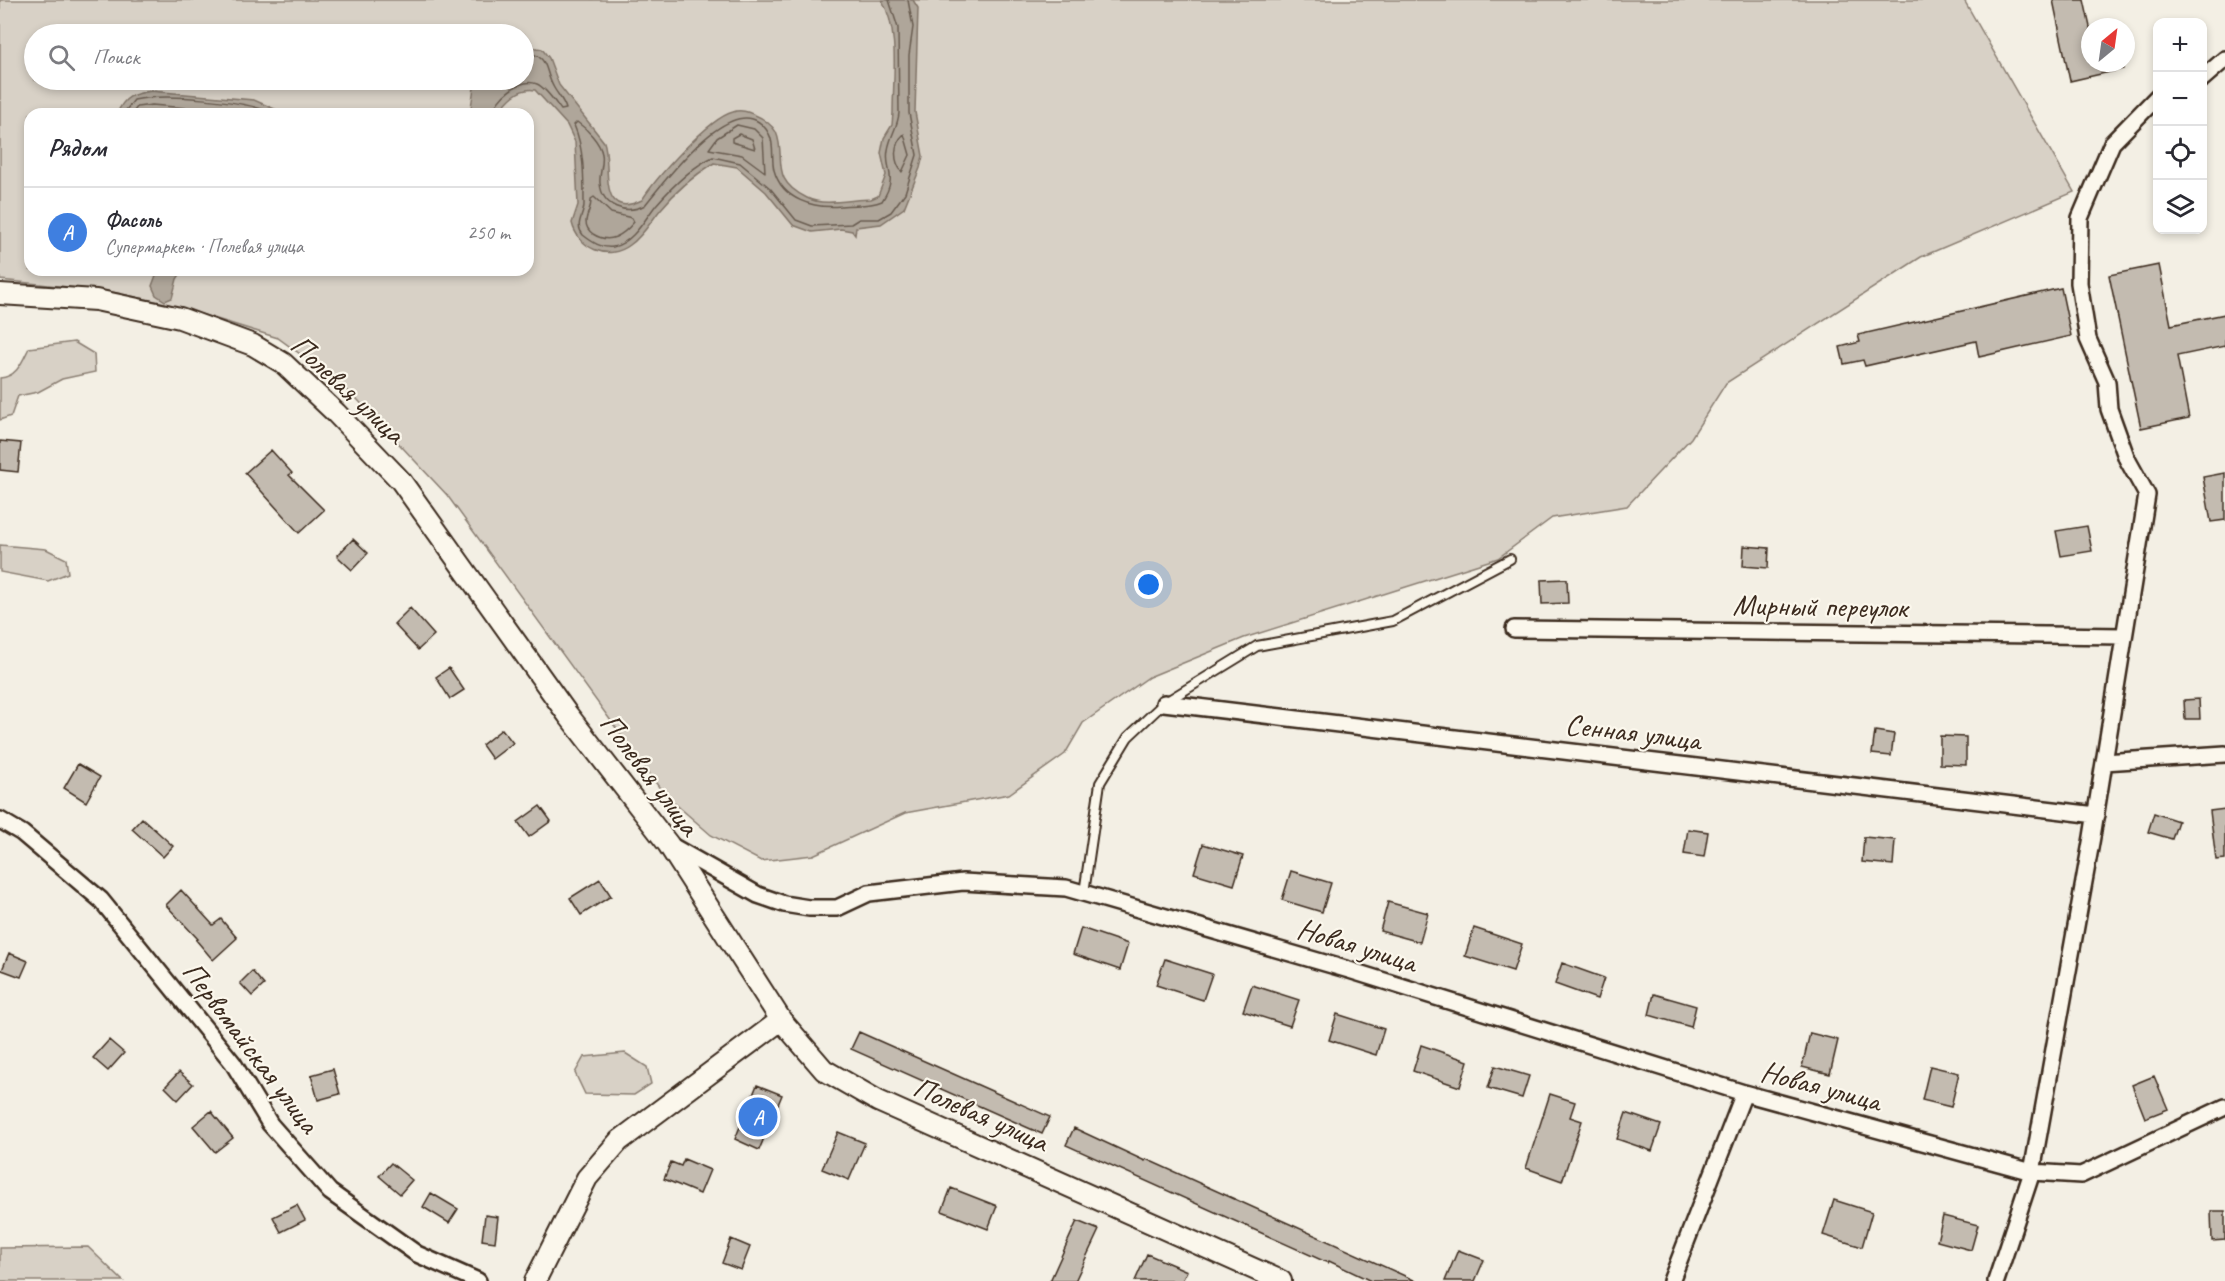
<!DOCTYPE html>
<html lang="ru">
<head>
<meta charset="utf-8">
<style>
  :root { --surface:#fff; --page:#f2f2f3; --text:#2b2b33; --muted:#7c7c81; --line:#e1e1e2; --accent:#111827 }
  body { margin:0; font-family:Caveat,sans-serif; background:var(--page); color:var(--text) }
  .controls { position:absolute; right:18px; top:18px; display:grid; overflow:hidden; border-radius:12px; box-shadow:0 3px 9px #0003 }
  .controls button { width:54px; height:54px; display:grid; place-items:center; padding:0; border:0; border-bottom:2px solid var(--line); background:var(--surface); color:var(--text); font:30px sans-serif }
  .compass { position:absolute; left:2081px; top:18px; width:54px; height:54px; border-radius:50%; background:var(--surface); box-shadow:0 3px 9px #0003; rotate:29deg }
  .you { position:absolute; left:1149px; top:585px; width:21px; height:21px; margin:-15px; border:4px solid #fff; border-radius:50%; background:#1a73e8; box-shadow:0 0 0 9px #1a73e833 }
  .badge { display:grid; place-items:center; width:39px; height:39px; border-radius:50%; background:var(--accent); color:#fff; font-size:20px; font-weight:700 }
  .pin { position:absolute; translate:-50% -50%; border:3px solid #fff; box-shadow:0 2px 6px #0006 }
  .list { margin:0; padding:0; list-style:none }
  h2 { display:flex; justify-content:space-between; align-items:center; height:78px; margin:0; padding:0 24px; font-size:26px }
  h2 small { font-size:20px; font-weight:400; color:var(--muted) }
  .list li { display:grid; grid-template-columns:39px 1fr auto; gap:18px; align-items:center; box-sizing:border-box; height:90px; padding:0 24px; border-top:2px solid var(--line) }
  .list b { display:block; font-size:22px; white-space:nowrap }
  .list p { margin:0; font-size:20px; white-space:nowrap; color:var(--muted) }
  .list em { font-size:20px; font-style:normal; color:var(--muted) }
  .icon { flex:none; width:33px; height:33px; fill:none; stroke:currentColor; stroke-width:2; stroke-linecap:round; stroke-linejoin:round }
  .map { position:relative; flex:none; width:2225px; height:1281px; overflow:hidden }
  .search { position:absolute; background:var(--surface); box-shadow:0 3px 9px #0003; left:24px; top:24px; width:510px; height:66px; display:flex; align-items:center; gap:15px; box-sizing:border-box; padding:0 21px; border-radius:33px; color:var(--muted); font-size:22px }
  .panel { position:absolute; background:var(--surface); box-shadow:0 3px 9px #0003; left:24px; top:108px; width:510px; height:168px; border-radius:18px }
  .map>svg:first-child { display:block }
  .green { fill:#d8d1c6; stroke:#8a7e72; stroke-width:1.5; fill-rule:evenodd }
  .water { fill:#afa69a; stroke:#817468; stroke-width:1.5 }
  .lines { fill:none; stroke-linecap:round; stroke-linejoin:round }
  .shore { stroke:#695c50; stroke-width:1.5 }
  .building { fill:#c3bbb0; stroke:#3b2a1e; stroke-width:1.5 }
  .lane-casing { stroke:#3b2a1e; stroke-width:12 }
  .street-casing { stroke:#3b2a1e; stroke-width:20 }
  .secondary-casing { stroke:#3b2a1e; stroke-width:24 }
  .lane { stroke:#fbf7ec; stroke-width:8 }
  .street { stroke:#fbf7ec; stroke-width:15 }
  .secondary { stroke:#fbf7ec; stroke-width:20 }
  .labels { text-anchor:middle; stroke-width:4.5; stroke-linejoin:round; paint-order:stroke }
  .street-label { font-size:30px; fill:#3b2a1e; stroke:#fbf7ec }
</style>
</head>
<body>
<div class="map">
<svg width="2225" height="1281" viewBox="0 0 2225 1281">
  <rect width="100%" height="100%" fill="#f3efe4"/>
  <filter id="ink" filterUnits="userSpaceOnUse"><feTurbulence type="fractalNoise" baseFrequency=".0167" numOctaves="2"/><feDisplacementMap in="SourceGraphic" scale="12" xChannelSelector="R" yChannelSelector="G"/><feConvolveMatrix kernelMatrix="1 2 1 2 8 2 1 2 1" color-interpolation-filters="sRGB"/></filter>
  <g filter="url(#ink)">
    <!-- green -->
    <path class="green" d="M0,0H1964L2074,192L1921,257L1726,383L1691,438L1627,506L1552,518L1498,558L1244,638L1149,677L1083,723L1065,754L1009,794L905,813L813,855L761,861L711,835L664,794L447,495L357,399L318,367L278,338L165,303L107,291L0,280ZM34,34H524V80H34ZM30,114H528V270H30Z
      M74,342L94,354L95,372L62,379L38,392L18,396L11,416L0,420V378C17,377 22,362 29,348Z
      M0,545L46,549L66,559L68,573L48,581L0,572Z
      M625,1053L647,1067L651,1084L634,1095L585,1094L575,1073L584,1057Z
      M88,1247L123,1281H0V1248Z"/>
    <!-- water -->
    <path class="water" d="M882,0H913L918,8L915,112L923,156L920,168L904,208L881,224L856,227L855,235L852,231L841,229L812,232L793,225L766,192L737,167L714,163C695,175 675,192 661,209C651,221 643,236 630,245C608,262 578,248 572,223L578,205L575,142L567,125L535,90C518,87 507,101 497,114H470L475,81L524,80V46L542,49L549,58L559,85L604,142C612,162 596,222 642,200C656,178 709,118 733,112C741,109 748,112 755,115C763,118 772,125 776,132C787,158 768,179 807,198C824,207 852,199 871,199L878,196L886,175L881,153L884,138L892,125L893,113C893,76 900,33 882,0Z
      M151,91L254,100L286,114H117C124,96 133,94 151,91Z
      M158,270H183L177,279L172,298L165,301L156,295L152,286Z"/>
    <g class="lines">
      <!-- shore -->
      <path class="shore" d="M889,0L898,28L899,113C898,127 890,136 888,150C884,170 899,175 882,201C868,207 855,204 841,206C814,209 782,200 774,170C771,159 775,144 769,134C739,79 664,182 645,205C626,215 602,207 600,183C599,173 604,164 602,154C600,142 586,128 577,122L574,125C584,148 584,178 584,204C584,217 574,223 583,235C592,242 602,249 613,247C633,243 645,219 656,205C670,189 693,166 713,157L740,163L770,188L796,220L812,226L851,224L859,219H879L891,212L905,193L917,155L909,113V55L913,27L908,0
        M123,114L134,100C166,93 245,100 275,114
        M132,114L137,107L152,105L254,114
        M493,114C495,98 521,77 537,84C546,88 555,102 561,110L566,109C564,101 558,95 554,88C543,69 551,56 524,52
        M737,125L754,129L763,138L765,172L742,155L709,149L717,138Z
        M739,134L752,139L755,149L732,142V138Z
        M904,134L910,155L902,172C893,161 893,144 904,134Z
        M594,197L611,213L632,218L634,222C623,235 610,245 593,234C589,231 586,228 586,222C586,214 592,208 591,199Z"/>
    </g>
    <!-- building -->
    <path class="building" d="M2053,0H2084L2090,27V63H2123V69L2070,81Z
      M2159,265L2171,325L2225,314V346L2177,356L2189,418L2141,428L2109,275Z
      M2061,288L2071,336L1979,357L1976,341L1865,366L1863,360L1844,364L1840,347L1860,342L1858,335Z
      M0,441L21,443L18,472L0,470Z
      M271,450L292,473L289,475L324,510L299,533L245,473Z
      M2225,473V520L2211,522L2203,477Z
      M2087,526L2092,551L2061,556L2056,531Z
      M353,539L368,553L352,570L337,556Z
      M1744,546L1769,548L1768,568L1743,566Z
      M1567,579L1568,603L1542,604L1541,580Z
      M410,608L434,635L418,650L394,624Z
      M449,668L464,690L450,699L436,677Z
      M2199,699L2200,719H2185L2184,700Z
      M502,729L513,743L492,759L482,745Z
      M1875,731L1894,734L1891,756L1872,754Z
      M1940,736L1966,737V765L1940,764Z
      M78,764L100,777L86,802L64,788Z
      M540,806L551,821L529,837L518,822Z
      M2225,809V859L2216,860L2210,811Z
      M2154,813L2178,821L2172,839L2148,832Z
      M142,818L173,846L163,857L132,829Z
      M1688,829L1708,832L1704,857L1684,854Z
      M1864,837L1895,840L1893,865L1862,862Z
      M1203,844L1243,856L1234,885L1194,873Z
      M1291,871L1331,883L1322,912L1282,900Z
      M600,879L611,896L581,915L570,898Z
      M181,890L213,925L221,919L237,938L213,960L196,940L198,939L166,905Z
      M1388,902L1428,913L1420,942L1380,931Z
      M1081,928L1128,944L1120,970L1073,954Z
      M1474,928L1522,944L1513,971L1465,956Z
      M9,953L28,961L21,977L2,970Z
      M1165,959L1212,974L1203,1000L1156,985Z
      M1562,963L1604,978L1597,999L1555,984Z
      M252,971L264,985L252,996L240,983Z
      M1252,985L1299,1000L1290,1026L1243,1011Z
      M1654,994L1696,1006L1691,1027L1649,1015Z
      M1337,1014L1384,1029L1376,1055L1329,1040Z
      M859,1032L1050,1117L1042,1134L851,1049Z
      M1810,1033L1838,1040L1830,1074L1802,1067Z
      M109,1040L124,1053L108,1071L93,1058Z
      M1421,1045L1468,1061L1460,1087L1413,1071Z
      M1495,1066L1529,1076L1522,1098L1488,1088Z
      M1930,1066L1959,1073L1951,1107L1922,1100Z
      M333,1069L340,1094L318,1100L311,1075Z
      M179,1072L193,1084L178,1100L165,1087Z
      M2154,1076L2168,1109L2145,1118L2132,1085Z
      M757,1085L782,1095L759,1150L735,1139Z
      M1550,1094L1575,1102L1570,1117L1582,1121L1562,1181L1526,1168Z
      M211,1111L233,1138L215,1152L193,1126Z
      M1626,1113L1661,1125L1652,1151L1617,1139Z
      M1074,1128L1145,1161L1146,1159L1416,1281H1371L1329,1261L1328,1263L1066,1145Z
      M838,1132L865,1143L849,1180L822,1169Z
      M684,1159L710,1170L700,1194L664,1179L671,1162L681,1166Z
      M391,1163L412,1180L400,1194L379,1176Z
      M951,1188L997,1206L988,1229L942,1211Z
      M431,1193L458,1209L449,1223L423,1207Z
      M1834,1200L1872,1212L1862,1247L1823,1235Z
      M297,1205L305,1220L281,1232L273,1217Z
      M2211,1211H2225V1240L2212,1241Z
      M485,1215L498,1217L495,1242L482,1240Z
      M1943,1216L1978,1225L1971,1250L1937,1241Z
      M1077,1221L1099,1230L1075,1281H1050Z
      M731,1239L750,1247L741,1270L722,1263Z
      M1458,1250L1484,1260L1475,1281H1445Z
      M1147,1254L1187,1271L1182,1281H1135Z"/>
    <g class="lines">
      <defs>
        <path id="lane" d="M1084,893L1100,783L1128,737L1164,703L1257,646L1393,621L1510,559"/>
        <path id="street" d="M2202,79L2225,59
          M1514,629L2124,636
          M1164,703L2096,815
          M2104,762L2225,754
          M0,820L22,833L101,900L233,1063L270,1124L330,1192L417,1254L478,1281
          M670,845L758,895L784,904L809,908H837L869,893L963,882L1066,888L1349,970L1744,1093L2032,1172L2081,1175L2225,1107
          M1671,1281L1744,1093
          M1996,1281L2032,1172L2092,837L2147,495L2127,459L2109,409L2107,382L2088,339L2079,283L2080,218L2112,143L2158,96"/>
        <path id="secondary" d="M0,294L96,300L180,318L253,345L283,363L336,413L401,481L568,715L668,844L781,1020L824,1070L878,1101L1281,1281
          M535,1281L587,1178L619,1141L781,1020"/>
      </defs>
      <!-- lane casing -->
      <use href="#lane" class="lane-casing"/>
      <!-- street casing -->
      <use href="#street" class="street-casing"/>
      <!-- secondary casing -->
      <use href="#secondary" class="secondary-casing"/>
      <!-- lane -->
      <use href="#lane" class="lane"/>
      <!-- street -->
      <use href="#street" class="street"/>
      <!-- secondary -->
      <use href="#secondary" class="secondary"/>
    </g>
  </g>
  <g class="labels">
    <!-- street labels -->
    <g class="street-label">
      <text transform="translate(348 389) rotate(43)" y="10">Полевая улица</text>
      <text transform="translate(1820 606) rotate(1)" y="10">Мирный переулок</text>
      <text transform="translate(1633 732) rotate(7)" y="10">Сенная улица</text>
      <text transform="translate(650 774) rotate(53)" y="10">Полевая улица</text>
      <text transform="translate(1357 945) rotate(17)" y="10">Новая улица</text>
      <text transform="translate(251 1047) rotate(53)" y="10">Первомайская улица</text>
      <text transform="translate(1821 1086) rotate(15)" y="10">Новая улица</text>
      <text transform="translate(981 1114) rotate(24)" y="10">Полевая улица</text>
    </g>
  </g>
</svg>
<div class="controls">
<button>+</button>
<button>−</button>
<button><svg class="icon" aria-label="locate" viewBox="0 0 24 24"><circle cx="12" cy="12" r="6"/><path d="M12 2v4M12 18v4M2 12h4M18 12h4"/></svg></button>
<button><svg class="icon" aria-label="layers" viewBox="0 0 24 24"><path d="M12 4l9 5-9 5-9-5zM3 14l9 5 9-5"/></svg></button>
</div>
<svg class="compass" viewBox="-18 -18 36 36"><path d="M0-13l5 13h-10z" fill="#e53935"/><path d="M0 13l5-13h-10z" fill="#7c7c81"/></svg>
<div class="you"></div>
<div class="pin badge" style="left:758px;top:1117px;background:#3f7fe0">A</div>
<div class="search"><svg class="icon" aria-label="search" viewBox="0 0 24 24"><circle cx="10" cy="10" r="6"/><path d="M15 15l6 6"/></svg>Поиск</div>
<section class="panel">
<h2>Рядом<small></small></h2>
<ul class="list">
<li><span class="badge" style="background:#3f7fe0">A</span><div><b>Фасоль</b><p>Супермаркет · Полевая улица</p></div><em>250 m</em></li>
</ul>
</section>
</div>
</body>
</html>
